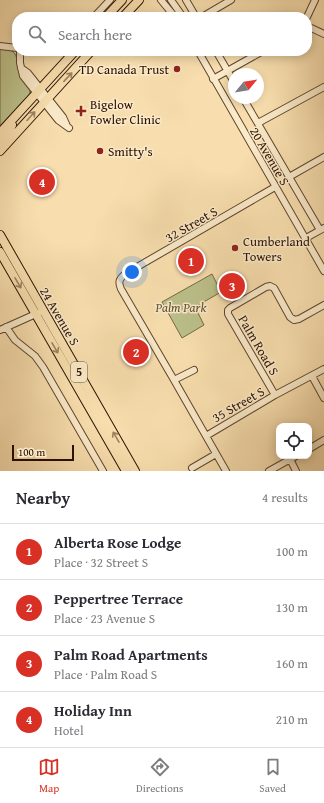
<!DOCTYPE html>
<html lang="en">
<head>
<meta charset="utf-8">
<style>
  :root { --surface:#fff; --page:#f7f7f7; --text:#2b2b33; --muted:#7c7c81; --line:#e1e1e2; --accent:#d93025 }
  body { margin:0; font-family:"Gentium Book Plus",serif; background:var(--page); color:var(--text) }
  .controls { position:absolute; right:12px; bottom:12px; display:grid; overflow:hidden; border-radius:8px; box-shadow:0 2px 10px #0003 }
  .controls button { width:36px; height:36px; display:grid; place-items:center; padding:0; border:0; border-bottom:1px solid var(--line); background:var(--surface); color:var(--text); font:20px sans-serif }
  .compass { position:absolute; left:228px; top:68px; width:36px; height:36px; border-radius:50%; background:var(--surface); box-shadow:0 2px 10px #0003; rotate:60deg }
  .scale { position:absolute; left:12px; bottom:10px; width:62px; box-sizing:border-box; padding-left:4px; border:2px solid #2d1201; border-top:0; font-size:11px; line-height:14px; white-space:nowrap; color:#2d1201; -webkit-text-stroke:3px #faeaca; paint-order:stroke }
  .you { position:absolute; left:132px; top:272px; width:14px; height:14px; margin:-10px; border:3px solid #fff; border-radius:50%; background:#1a73e8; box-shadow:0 0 0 6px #1a73e833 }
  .badge { display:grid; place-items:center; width:26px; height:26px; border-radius:50%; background:var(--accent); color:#fff; font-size:13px; font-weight:700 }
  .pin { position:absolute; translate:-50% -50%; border:2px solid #fff; box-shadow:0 1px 4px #0006 }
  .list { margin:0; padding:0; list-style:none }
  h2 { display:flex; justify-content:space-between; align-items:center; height:52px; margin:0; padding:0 16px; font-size:17px }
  h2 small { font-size:13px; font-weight:400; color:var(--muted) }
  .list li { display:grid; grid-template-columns:26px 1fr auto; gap:12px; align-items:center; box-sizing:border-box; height:56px; padding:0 16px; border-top:1px solid var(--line) }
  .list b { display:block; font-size:15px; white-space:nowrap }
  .list p { margin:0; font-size:13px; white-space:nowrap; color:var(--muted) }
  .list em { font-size:13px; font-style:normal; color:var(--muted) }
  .icon { flex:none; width:22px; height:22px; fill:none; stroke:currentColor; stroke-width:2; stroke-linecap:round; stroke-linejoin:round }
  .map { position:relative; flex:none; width:324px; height:471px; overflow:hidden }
  .search { position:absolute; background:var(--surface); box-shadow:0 2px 10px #0003; left:12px; right:12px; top:12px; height:44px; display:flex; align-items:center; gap:10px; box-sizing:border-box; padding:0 14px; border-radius:16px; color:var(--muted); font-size:15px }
  .sheet { height:276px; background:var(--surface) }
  nav { display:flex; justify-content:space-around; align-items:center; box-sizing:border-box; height:56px; border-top:1px solid var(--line); background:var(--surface); font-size:11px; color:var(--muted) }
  nav a { display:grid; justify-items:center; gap:2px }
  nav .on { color:var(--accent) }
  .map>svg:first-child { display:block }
  .green { fill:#bcc18b; stroke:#746a46 }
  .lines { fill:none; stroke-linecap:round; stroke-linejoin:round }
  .minor-casing { stroke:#60452c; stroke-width:8 }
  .major-casing { stroke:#2d1201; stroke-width:10 }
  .minor { stroke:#faeaca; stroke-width:6 }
  .major { stroke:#f8deae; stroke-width:8 }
  .oneway { stroke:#9d8260 }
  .poi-dot { fill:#8f2418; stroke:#faeaca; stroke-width:1.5 }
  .labels { text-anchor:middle; stroke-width:3; stroke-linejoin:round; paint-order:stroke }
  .shield { fill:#faeaca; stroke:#6a533d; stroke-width:1 }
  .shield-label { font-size:12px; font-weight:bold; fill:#2d1201 }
  .poi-label { font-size:13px; fill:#2d1201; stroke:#faeaca; text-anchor:start }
  .street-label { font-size:13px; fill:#2d1201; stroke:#faeaca }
  .park-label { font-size:13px; font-style:italic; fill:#5f4f31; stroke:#faeaca }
</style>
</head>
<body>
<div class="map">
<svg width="324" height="471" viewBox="0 0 324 471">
  <rect width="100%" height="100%" fill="#f8deae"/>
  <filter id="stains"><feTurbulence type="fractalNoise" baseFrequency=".005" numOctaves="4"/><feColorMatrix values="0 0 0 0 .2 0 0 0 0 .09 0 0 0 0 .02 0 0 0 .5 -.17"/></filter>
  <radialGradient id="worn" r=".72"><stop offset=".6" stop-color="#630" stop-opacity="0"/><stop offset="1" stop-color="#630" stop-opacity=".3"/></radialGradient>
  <!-- green -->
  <path class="green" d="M0,48C4,49 9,49 12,51C19,55 16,65 19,72C22,81 30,84 30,94L0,126Z
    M212,274L221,292L195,307L204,325L182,338L162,302Z"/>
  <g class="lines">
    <defs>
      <path id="minor" d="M161,0L175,17
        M171,0L183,17
        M186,0L196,17
        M94,17L110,0
        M202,17L231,0
        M307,17L315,0
        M307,26L324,34
        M0,46L17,48
        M20,51V63L23,76L58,120L69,128
        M198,51L324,271
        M216,51L234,82
        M21,68L28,73L63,117L67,126
        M213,79L263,51
        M243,98L320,230
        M258,123L324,87
        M289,177L324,157
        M306,238L324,228
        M6,327L15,340L35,356L43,367L103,471
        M0,330L38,313
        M312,376L324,398
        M174,380L194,370
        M275,395L228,314V310L230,308L266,287L270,286L274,288L290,317L294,320L299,319L324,305
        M206,436L275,395L324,369
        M309,449L324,440
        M290,459L296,471
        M192,468L216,454
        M226,471L174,380L121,289C118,282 119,279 125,274L275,187
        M269,471L296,456"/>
      <path id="major" d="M106,17L122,0
        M123,17L139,0
        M0,133L75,51
        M0,143L6,136L12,125
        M0,151L91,51
        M0,235L135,471
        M0,252L126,471"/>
    </defs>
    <!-- minor casing -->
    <use href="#minor" class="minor-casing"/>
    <!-- major casing -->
    <use href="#major" class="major-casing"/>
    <!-- minor -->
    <use href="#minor" class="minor"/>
    <!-- major -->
    <use href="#major" class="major"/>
  </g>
  <!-- one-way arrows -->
  <defs><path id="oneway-shaft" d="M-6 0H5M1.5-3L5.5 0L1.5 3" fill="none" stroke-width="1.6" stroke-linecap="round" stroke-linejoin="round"/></defs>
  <g class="oneway">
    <use href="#oneway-shaft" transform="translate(68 77) rotate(-47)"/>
    <use href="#oneway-shaft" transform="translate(31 116) rotate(-48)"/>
    <use href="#oneway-shaft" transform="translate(18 283) rotate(60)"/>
    <use href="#oneway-shaft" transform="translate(55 348) rotate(60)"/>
    <use href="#oneway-shaft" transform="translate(116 437) rotate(-120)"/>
  </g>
  <!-- markers -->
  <g class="poi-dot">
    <circle cx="177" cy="69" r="4"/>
    <path d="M79 105h4v4h4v4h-4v4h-4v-4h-4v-4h4z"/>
    <circle cx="100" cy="151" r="4"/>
    <circle cx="235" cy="248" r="4"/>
  </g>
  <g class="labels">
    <!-- shield labels -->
    <rect class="shield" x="71" y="362" width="16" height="20" rx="3"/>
    <g class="shield-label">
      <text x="79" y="376">5</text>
    </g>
    <!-- poi labels -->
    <g class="poi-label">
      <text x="169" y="74" text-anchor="end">TD Canada Trust</text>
      <text x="90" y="109">Bigelow<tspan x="90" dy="15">Fowler Clinic</tspan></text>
      <text x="108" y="156">Smitty's</text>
      <text x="243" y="246">Cumberland<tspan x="243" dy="15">Towers</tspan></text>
    </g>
    <!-- street labels -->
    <g class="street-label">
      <text transform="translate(270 156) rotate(60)" y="5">20 Avenue S</text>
      <text transform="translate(191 224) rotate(-30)" y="5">32 Street S</text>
      <text transform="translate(60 316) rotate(60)" y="5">24 Avenue S</text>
      <text transform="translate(259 345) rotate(60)" y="5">Palm Road S</text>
      <text transform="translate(238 404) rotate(-30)" y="5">35 Street S</text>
    </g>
    <!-- park labels -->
    <g class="park-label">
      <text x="181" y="312">Palm Park</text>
    </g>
  </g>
  <rect width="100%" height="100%" filter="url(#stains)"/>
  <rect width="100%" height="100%" fill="url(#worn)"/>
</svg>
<div class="controls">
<button><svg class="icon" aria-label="locate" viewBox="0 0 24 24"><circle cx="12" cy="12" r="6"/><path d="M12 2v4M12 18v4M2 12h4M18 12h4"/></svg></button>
</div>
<svg class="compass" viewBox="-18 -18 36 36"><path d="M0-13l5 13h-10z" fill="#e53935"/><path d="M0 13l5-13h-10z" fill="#7c7c81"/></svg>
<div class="scale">100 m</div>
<div class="you"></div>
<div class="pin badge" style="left:191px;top:261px">1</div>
<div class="pin badge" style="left:136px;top:352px">2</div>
<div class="pin badge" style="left:232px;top:286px">3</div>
<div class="pin badge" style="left:42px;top:182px">4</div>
<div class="search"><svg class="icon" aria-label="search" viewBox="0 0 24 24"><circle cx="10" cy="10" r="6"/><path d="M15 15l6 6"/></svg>Search here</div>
</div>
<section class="sheet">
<h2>Nearby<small>4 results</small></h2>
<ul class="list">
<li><span class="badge">1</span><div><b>Alberta Rose Lodge</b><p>Place · 32 Street S</p></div><em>100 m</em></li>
<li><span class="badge">2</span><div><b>Peppertree Terrace</b><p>Place · 23 Avenue S</p></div><em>130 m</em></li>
<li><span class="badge">3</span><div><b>Palm Road Apartments</b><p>Place · Palm Road S</p></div><em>160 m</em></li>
<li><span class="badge">4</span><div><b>Holiday Inn</b><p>Hotel</p></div><em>210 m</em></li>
</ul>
</section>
<nav>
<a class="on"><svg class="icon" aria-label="map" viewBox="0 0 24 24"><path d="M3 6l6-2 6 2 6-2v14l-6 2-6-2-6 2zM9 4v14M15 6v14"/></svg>Map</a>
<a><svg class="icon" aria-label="directions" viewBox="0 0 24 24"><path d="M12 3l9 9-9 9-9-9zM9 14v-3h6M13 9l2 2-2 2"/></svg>Directions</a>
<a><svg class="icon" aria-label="saved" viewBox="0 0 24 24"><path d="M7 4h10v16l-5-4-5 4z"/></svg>Saved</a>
</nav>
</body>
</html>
